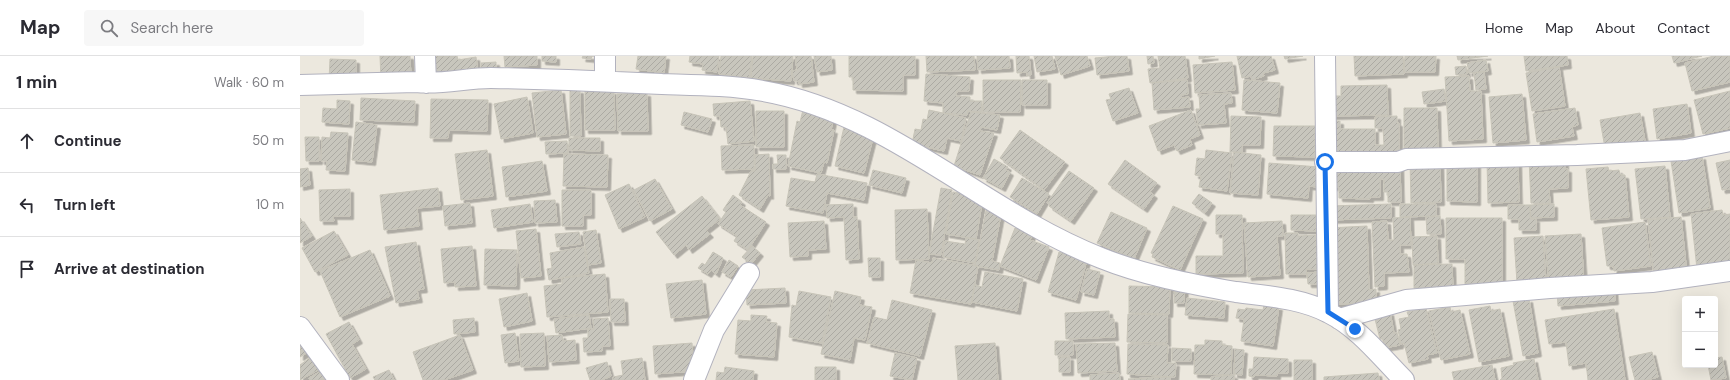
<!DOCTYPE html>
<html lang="en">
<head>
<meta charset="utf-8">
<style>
  :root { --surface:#fff; --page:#f7f7f7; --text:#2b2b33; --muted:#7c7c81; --line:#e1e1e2 }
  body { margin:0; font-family:"DM Sans",sans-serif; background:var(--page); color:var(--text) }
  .controls { position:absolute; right:12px; bottom:12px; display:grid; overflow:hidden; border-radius:4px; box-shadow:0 4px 16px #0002 }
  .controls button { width:36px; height:36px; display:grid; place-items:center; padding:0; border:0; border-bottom:1px solid var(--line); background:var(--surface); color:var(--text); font:20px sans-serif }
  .stop { position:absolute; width:12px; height:12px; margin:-9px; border:3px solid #1a73e8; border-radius:50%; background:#fff }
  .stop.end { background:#1a73e8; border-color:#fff; box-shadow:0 1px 4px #0008 }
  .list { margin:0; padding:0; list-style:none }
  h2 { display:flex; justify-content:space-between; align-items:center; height:52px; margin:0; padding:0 16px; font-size:17px }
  h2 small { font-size:13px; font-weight:400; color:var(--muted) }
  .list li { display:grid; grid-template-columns:26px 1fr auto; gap:12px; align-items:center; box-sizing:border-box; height:64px; padding:0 16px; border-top:1px solid var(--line) }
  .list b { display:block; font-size:15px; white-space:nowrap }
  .list em { font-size:13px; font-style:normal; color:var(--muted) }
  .icon { flex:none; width:22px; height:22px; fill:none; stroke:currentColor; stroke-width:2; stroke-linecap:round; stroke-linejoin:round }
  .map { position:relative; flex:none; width:1430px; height:324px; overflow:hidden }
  header { display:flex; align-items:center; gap:24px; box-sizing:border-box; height:56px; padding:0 20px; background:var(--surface); border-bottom:1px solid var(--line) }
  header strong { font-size:19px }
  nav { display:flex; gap:22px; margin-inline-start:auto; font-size:14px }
  .search { width:280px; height:36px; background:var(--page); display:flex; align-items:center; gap:10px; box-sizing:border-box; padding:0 14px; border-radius:4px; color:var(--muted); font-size:15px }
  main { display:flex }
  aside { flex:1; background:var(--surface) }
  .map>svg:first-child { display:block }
  .building { fill:url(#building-hatch); stroke:#c7c4b8; filter:url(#shadow) }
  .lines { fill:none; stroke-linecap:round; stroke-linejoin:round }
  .street-casing { stroke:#b2b2be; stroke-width:22 }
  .street { stroke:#fff; stroke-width:20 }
  .route { stroke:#1a73e8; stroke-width:5 }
</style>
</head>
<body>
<header>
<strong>Map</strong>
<div class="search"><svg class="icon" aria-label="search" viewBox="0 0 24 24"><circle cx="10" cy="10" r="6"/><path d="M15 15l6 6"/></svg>Search here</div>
<nav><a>Home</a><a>Map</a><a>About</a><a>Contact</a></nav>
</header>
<main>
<aside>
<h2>1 min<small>Walk · 60 m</small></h2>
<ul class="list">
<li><svg class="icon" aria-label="ahead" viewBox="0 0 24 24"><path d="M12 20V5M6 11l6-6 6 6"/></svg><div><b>Continue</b></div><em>50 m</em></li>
<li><svg class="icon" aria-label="left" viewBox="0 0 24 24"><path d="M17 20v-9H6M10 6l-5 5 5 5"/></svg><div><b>Turn left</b></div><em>10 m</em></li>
<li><svg class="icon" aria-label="arrive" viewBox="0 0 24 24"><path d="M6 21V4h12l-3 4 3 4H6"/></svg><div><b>Arrive at destination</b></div></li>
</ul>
</aside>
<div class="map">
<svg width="1430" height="324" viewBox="0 0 1430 324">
  <defs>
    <pattern id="building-hatch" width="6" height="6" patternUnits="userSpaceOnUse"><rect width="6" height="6" fill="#c8c6bd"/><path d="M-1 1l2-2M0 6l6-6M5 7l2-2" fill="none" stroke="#acaaa3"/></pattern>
    <filter id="shadow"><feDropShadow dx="3.5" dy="3.5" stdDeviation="0" flood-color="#0004"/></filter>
  </defs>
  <rect width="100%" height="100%" fill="#ece8de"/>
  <!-- building -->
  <path class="building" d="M80,0H110L111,22L81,24Z
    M134,0H157L158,4L176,1L178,17L138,23Z
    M204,0H237V9L205,11Z
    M242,0H256V6L242,5Z
    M283,0H294H292L291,3L282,2Z
    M338,0H366L364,17L336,13Z
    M390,0H419L417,16L402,14L403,8L389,6Z
    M421,0H452L449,22L419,18Z
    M453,0H493L491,25L451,22Z
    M495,0H511L514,26L499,28V25H494L492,15L497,14Z
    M514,0H531L532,14L517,16Z
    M549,0H615V19H603V35L553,34V21H549Z
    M626,0H674L675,14L627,16Z
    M677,0H709L710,12L678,14Z
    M716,0H729L731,19L727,20V16L717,17Z
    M734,0H752L755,13L737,16Z
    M755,0H787L790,10L761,19Z
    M816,0H827L829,15L797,19L795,2Z
    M847,0H853L854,7L848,8Z
    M858,0H885L888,22L850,27L848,13L860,12Z
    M899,0H915L899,3Z
    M937,0H971L975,14L963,17L964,20L952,24L951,20L942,22Z
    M984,0H1003L985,3Z
    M1054,0H1103L1104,18L1055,20Z
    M1105,0H1136L1135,16H1104Z
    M1157,0H1188L1158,4Z
    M1224,0H1267L1268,9L1226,15Z
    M1372,0H1402L1374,7Z
    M1414,0H1430V26L1392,35L1385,7Z
    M30,3L56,4V25L29,24Z
    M1186,4L1188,15L1169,17L1167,7Z
    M196,6V13L181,14V7Z
    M932,6L935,34L895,37L893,9Z
    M1166,10L1167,18L1156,19L1155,11Z
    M1259,11L1265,50L1232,55L1226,17Z
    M1184,16L1186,33L1176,34L1174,17Z
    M626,18L670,21L669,35H657L656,40L670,41V45H682L681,56L668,55L667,59L643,57V47L624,45Z
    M1169,20L1170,35H1181L1183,83L1149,85L1145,21Z
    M683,24H721L720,56H683Z
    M722,24H747V49H722Z
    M887,24L888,38L881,39V42L889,41L890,51L854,54L852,27Z
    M944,24L980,27L977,57L942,54Z
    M1087,29L1088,59L1033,60V40H1041V30Z
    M829,32L838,57L813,65L806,44L811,43L809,38Z
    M1144,33L1146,45L1124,48L1122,36Z
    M261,34L266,78L237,81L232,37Z
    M270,34H280L281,80H270Z
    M285,35H314L315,74H285Z
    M1430,35V72L1403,78L1394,44Z
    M347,37L348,75H318L317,38Z
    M931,37L932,47L924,48L926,67L898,69L896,53H900L899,39Z
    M1222,38L1226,84L1193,87L1189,41Z
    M227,41L233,77L201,83L194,48Z
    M61,42L115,45L114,66L60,64Z
    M131,43L188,44L187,75L149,74L148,82H130Z
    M37,44L50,45L49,68L22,66L23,52L37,53Z
    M450,45L454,85L428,88L426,71H421L420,60H414L413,48Z
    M1387,48L1391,77L1357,83L1353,53Z
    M1104,52H1137L1138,93H1104Z
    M1275,52L1278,69L1272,71L1274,80L1237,86L1233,58Z
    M503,54L534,60L531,74H534L527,107L524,106L521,117L488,110L497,65L500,66Z
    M629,54L666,62L661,85L647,82L644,95L612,88L615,73L621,74L623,63L627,64Z
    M891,54L900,79L890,83L892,89L877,95L874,89L858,95L849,70Z
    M456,55H484V91H456Z
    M384,56L412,63L408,76L381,69Z
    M671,56L700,59L697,74L681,71L680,75L694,77L680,119L654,110Z
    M1340,57L1345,85L1305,92L1300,64Z
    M931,60L961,61L960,89H942V96H930Z
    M1097,60V67H1099V105H1035L1034,65H1040V73H1075V89H1084L1083,72H1075V61Z
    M56,66L77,69L72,106L52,104Z
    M974,70H1015V101L973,100Z
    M544,71L574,78L564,117L535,110Z
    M720,74L765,106L744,134L700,102Z
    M31,76L48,77L45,115L26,114L27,105H21L22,81L30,82Z
    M5,81H19V105H6Z
    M269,82H300V95L269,94Z
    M267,85L268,97L246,98L245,86Z
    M454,89V113L422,114L421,90Z
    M187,94L193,140L161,144L155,98Z
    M906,94L932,97L927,135L899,131L901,120L895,119L897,102L905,103Z
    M934,96L961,99L958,139L930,137Z
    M264,98L308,99L307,131L263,130Z
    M469,98L470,140L468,139L460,153L439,139L451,115H455V99Z
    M477,99H486V113H473V108H478Z
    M1402,100L1410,152L1379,157L1371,105Z
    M1265,102V113H1268V132L1249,133L1250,147H1231L1229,103Z
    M694,103L708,111L706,114L710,116L702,132L683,122Z
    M825,104L857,127L850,136L854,139L844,153L808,128Z
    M1140,104L1141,146L1111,147L1110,105Z
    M1430,104V133L1422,134L1416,107Z
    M242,105L247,135L206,141L202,111Z
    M1218,105L1219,146L1188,147L1187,106Z
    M1147,106H1177V146L1147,145Z
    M969,107L1019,111L1017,131L1009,130L1008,142L967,138Z
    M1100,108L1101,146H1088V136H1084V123H1080V141H1070V143L1039,142V131H1033V109Z
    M1365,110L1370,161L1341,163L1335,113Z
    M1308,111L1309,115L1319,114L1320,119H1325L1329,161L1291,164L1286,113Z
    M8,112L10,129L0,131V113Z
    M573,114L606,122L602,137L569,129Z
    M769,115L794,132L771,165L749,150L750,149L747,147Z
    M517,118L567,127L564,144L527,137L523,157L486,150L491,122L515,126Z
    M722,122L749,138L737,158L710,141Z
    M355,123L372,153L350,165L334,134Z
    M329,128L345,161L319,173L305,139Z
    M138,132L140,150L117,152L119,170L84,174L80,139Z
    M641,132L652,134L641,199L629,198Z
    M50,133V160H33L34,165H20L19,134Z
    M262,134H291V159H283V170H262Z
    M653,136L683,141L676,183L646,178Z
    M899,138L912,147L905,157L892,147Z
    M433,139L442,146L440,149L466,166L448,194L434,185L437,180L418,168L426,156L423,154Z
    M402,140L420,163L406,174L410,178L389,194L386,189L374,199L356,176Z
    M255,144L257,166L235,167L234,145Z
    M170,147L172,167L145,170L143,150Z
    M230,148L233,166L194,172L191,154Z
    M553,148V161H557L559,203L546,204L544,161L527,162L526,149Z
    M1091,148V162L1029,164V150Z
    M1100,148H1136V160L1100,161Z
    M1254,148V161L1231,162L1230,149Z
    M1208,149H1230V163H1236V174H1219V163H1208Z
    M687,150L702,153L692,205L700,207L699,214L675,210Z
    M873,150L903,163L880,214L852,201L853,198L851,197Z
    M627,153L629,203L596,204L595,154Z
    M1422,154L1423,159L1430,158V207L1397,213L1391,158Z
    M811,156L847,172L834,203L797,187Z
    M916,159H942L943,217L896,218V200H923V178H916Z
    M991,159H1016V175L991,174Z
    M1140,160L1141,178H1127L1126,161Z
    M1110,161L1111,189H1100V198H1107L1109,216L1084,217V230L1075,231L1072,166L1087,165L1088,184H1094L1093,162Z
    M1381,161L1387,218L1354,221L1348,164Z
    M0,162L12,180L0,187Z
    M1146,162H1202V228H1165V203H1146Z
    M524,165L526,193L508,194V200L490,201L488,167Z
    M982,165L983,180H977L980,219L948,221L944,167Z
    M1345,166L1351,210L1314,215L1313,210H1307L1302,172Z
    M1067,170L1069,234L1076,233V244L1069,247L1034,248L1028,172Z
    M715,172L732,179L730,184L749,191L736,224L700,210Z
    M236,173L241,220L221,222L216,175Z
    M296,174L301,207L288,209L283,176Z
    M34,175L48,199L15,216L2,192Z
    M279,176L281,188L257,191L255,178Z
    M985,177H998V180L1016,179L1017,213H1006L1007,218H986Z
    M1281,178L1284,227L1249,230L1245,180Z
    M1137,180L1138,207L1113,209L1112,181Z
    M1243,180L1246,225L1217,227L1214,182Z
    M666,182L679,184L675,207L643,201L645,185L665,188Z
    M116,186L124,233L117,234L119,243L96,247L85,191Z
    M172,190L176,230L155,231V226L144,227L141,193Z
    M452,190L460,197L451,208L442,201Z
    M284,191L289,217L249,224L247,213L252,212L250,197Z
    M185,193L217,194L216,230L184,229Z
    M70,194L90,240L40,261L20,215Z
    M413,196L423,202L416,218L411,214L408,218L398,212L402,207L405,209Z
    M759,196L787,204L776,244L748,236Z
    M568,202H580V221H569Z
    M633,202L678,210L671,248L610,237L616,204L632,207Z
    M429,204L438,210L431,221L422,216Z
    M1152,208L1153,234H1125V232H1114V209Z
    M787,213L800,216L794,239L781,236Z
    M685,216L723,223L717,255L672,246L675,229L682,231Z
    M1020,216L1021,228H1008L1007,217Z
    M305,218L308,256L247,261L244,230L262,228V222Z
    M402,224L406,258L371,262L366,228Z
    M875,229L885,230L884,247H874Z
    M829,230L870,231L869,258L829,257Z
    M1314,230L1315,245L1258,250L1257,235Z
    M485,232L486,247L447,249L446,234Z
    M499,235L531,241L522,287L489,281L492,249L496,250Z
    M535,235L561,241L559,249L572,251L565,284L554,282L550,304L521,298Z
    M227,237L232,265L204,271L199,243Z
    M887,242L925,246L924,262L885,259Z
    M310,243H324L325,266H311Z
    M1229,243L1238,297L1223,300L1213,245Z
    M592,244L632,254L620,300L567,287L574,261L587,264Z
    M964,249L979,251L973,290L941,285L944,263L936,262L938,253L945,254L946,252L963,254Z
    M1190,250L1191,255L1200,253L1209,300L1179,306L1169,254Z
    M1150,251L1151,256L1160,254L1170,298L1141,304L1129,255Z
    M1126,252L1137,297L1127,299L1128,303L1109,307L1104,287L1101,288L1098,274L1101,273L1099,263L1109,261L1107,256Z
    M1314,253L1325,324H1288L1286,307L1269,310L1266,286L1249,288L1245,264Z
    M809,255V263H814L815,281L766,283L765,257Z
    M1090,256L1094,277H1097L1100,289L1084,292L1083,283H1080L1074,259Z
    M828,258L867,259V287L827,286Z
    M289,259L291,272L256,277L254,263Z
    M451,259L467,260L466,266L477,267L474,301L435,298L438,264L451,265Z
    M174,262L175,276L154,278L153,264Z
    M308,262L310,290H302V295L284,296L283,282H288V273H294L293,263Z
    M49,266L59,284L52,288L66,313L50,322L26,278Z
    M215,277L219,305L205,307L201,279Z
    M244,277L245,310L221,311L220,278Z
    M160,279L173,314L144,324H123L113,296Z
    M262,279L263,285L275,284L276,304L249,306L247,280Z
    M905,284L922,285V289L932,290L931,319L894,318L895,289H905Z
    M0,285L8,296L0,301Z
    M755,285H773V299H755Z
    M392,287L394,315L355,318L353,290Z
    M695,287L698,324H658L655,290Z
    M815,287L817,315L778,317L776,288Z
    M828,288L868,289L867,307H876L875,321L827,318Z
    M872,292L891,293V305H872Z
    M935,293L944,294L942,319L934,318Z
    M1352,296L1358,321L1347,324H1335L1329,301Z
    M595,297L617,302L612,324L590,320Z
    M11,301L20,313L0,324V309Z
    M759,301H770V316H759Z
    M954,301L988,303V317H977V320L955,319L954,321L949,320V313H953Z
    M1422,301L1426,322L1411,324L1408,309H1415V302Z
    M342,302L345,324H313V321L323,319L321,305Z
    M1234,303L1238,324H1200L1202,322L1201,312L1214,309L1213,307Z
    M994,304H1012V324H994Z
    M307,306L311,320L302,324H290L286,312Z
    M1192,309L1195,324H1154L1152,316Z
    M425,311L454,315L453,324H416L417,316L424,317Z
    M515,311H536V324H515Z
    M89,314L94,324H75L73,321Z
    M21,315L26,322L23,324H10L9,322Z
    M819,317L820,324H790V319Z
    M1078,317L1079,324H1024V321Z
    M934,319V324H911V321Z
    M870,321V324H829L828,323Z"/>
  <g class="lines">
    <defs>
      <path id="street" d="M125,0L126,27
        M305,0V25
        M1025,0L1028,256
        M0,29L116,26C141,29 166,22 191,22C248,23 305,25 362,28C395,29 430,29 463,35C590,57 683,156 801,202C843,219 890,228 936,236C966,240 1001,242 1029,257C1059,272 1081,301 1104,324
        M1025,106H1098L1106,103L1277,99L1385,94L1430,85
        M1039,263L1106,244L1250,232L1352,226L1430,215
        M0,271L39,324
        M394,324L414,274L449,217"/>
    </defs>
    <!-- street casing -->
    <use href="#street" class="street-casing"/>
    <!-- street -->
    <use href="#street" class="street"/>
  </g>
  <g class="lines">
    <!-- route -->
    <path class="route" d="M1025,106L1028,256L1055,273"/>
  </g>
</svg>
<div class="controls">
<button>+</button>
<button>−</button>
</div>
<div class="stop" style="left:1025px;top:106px"></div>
<div class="stop end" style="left:1055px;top:273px"></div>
</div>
</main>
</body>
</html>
